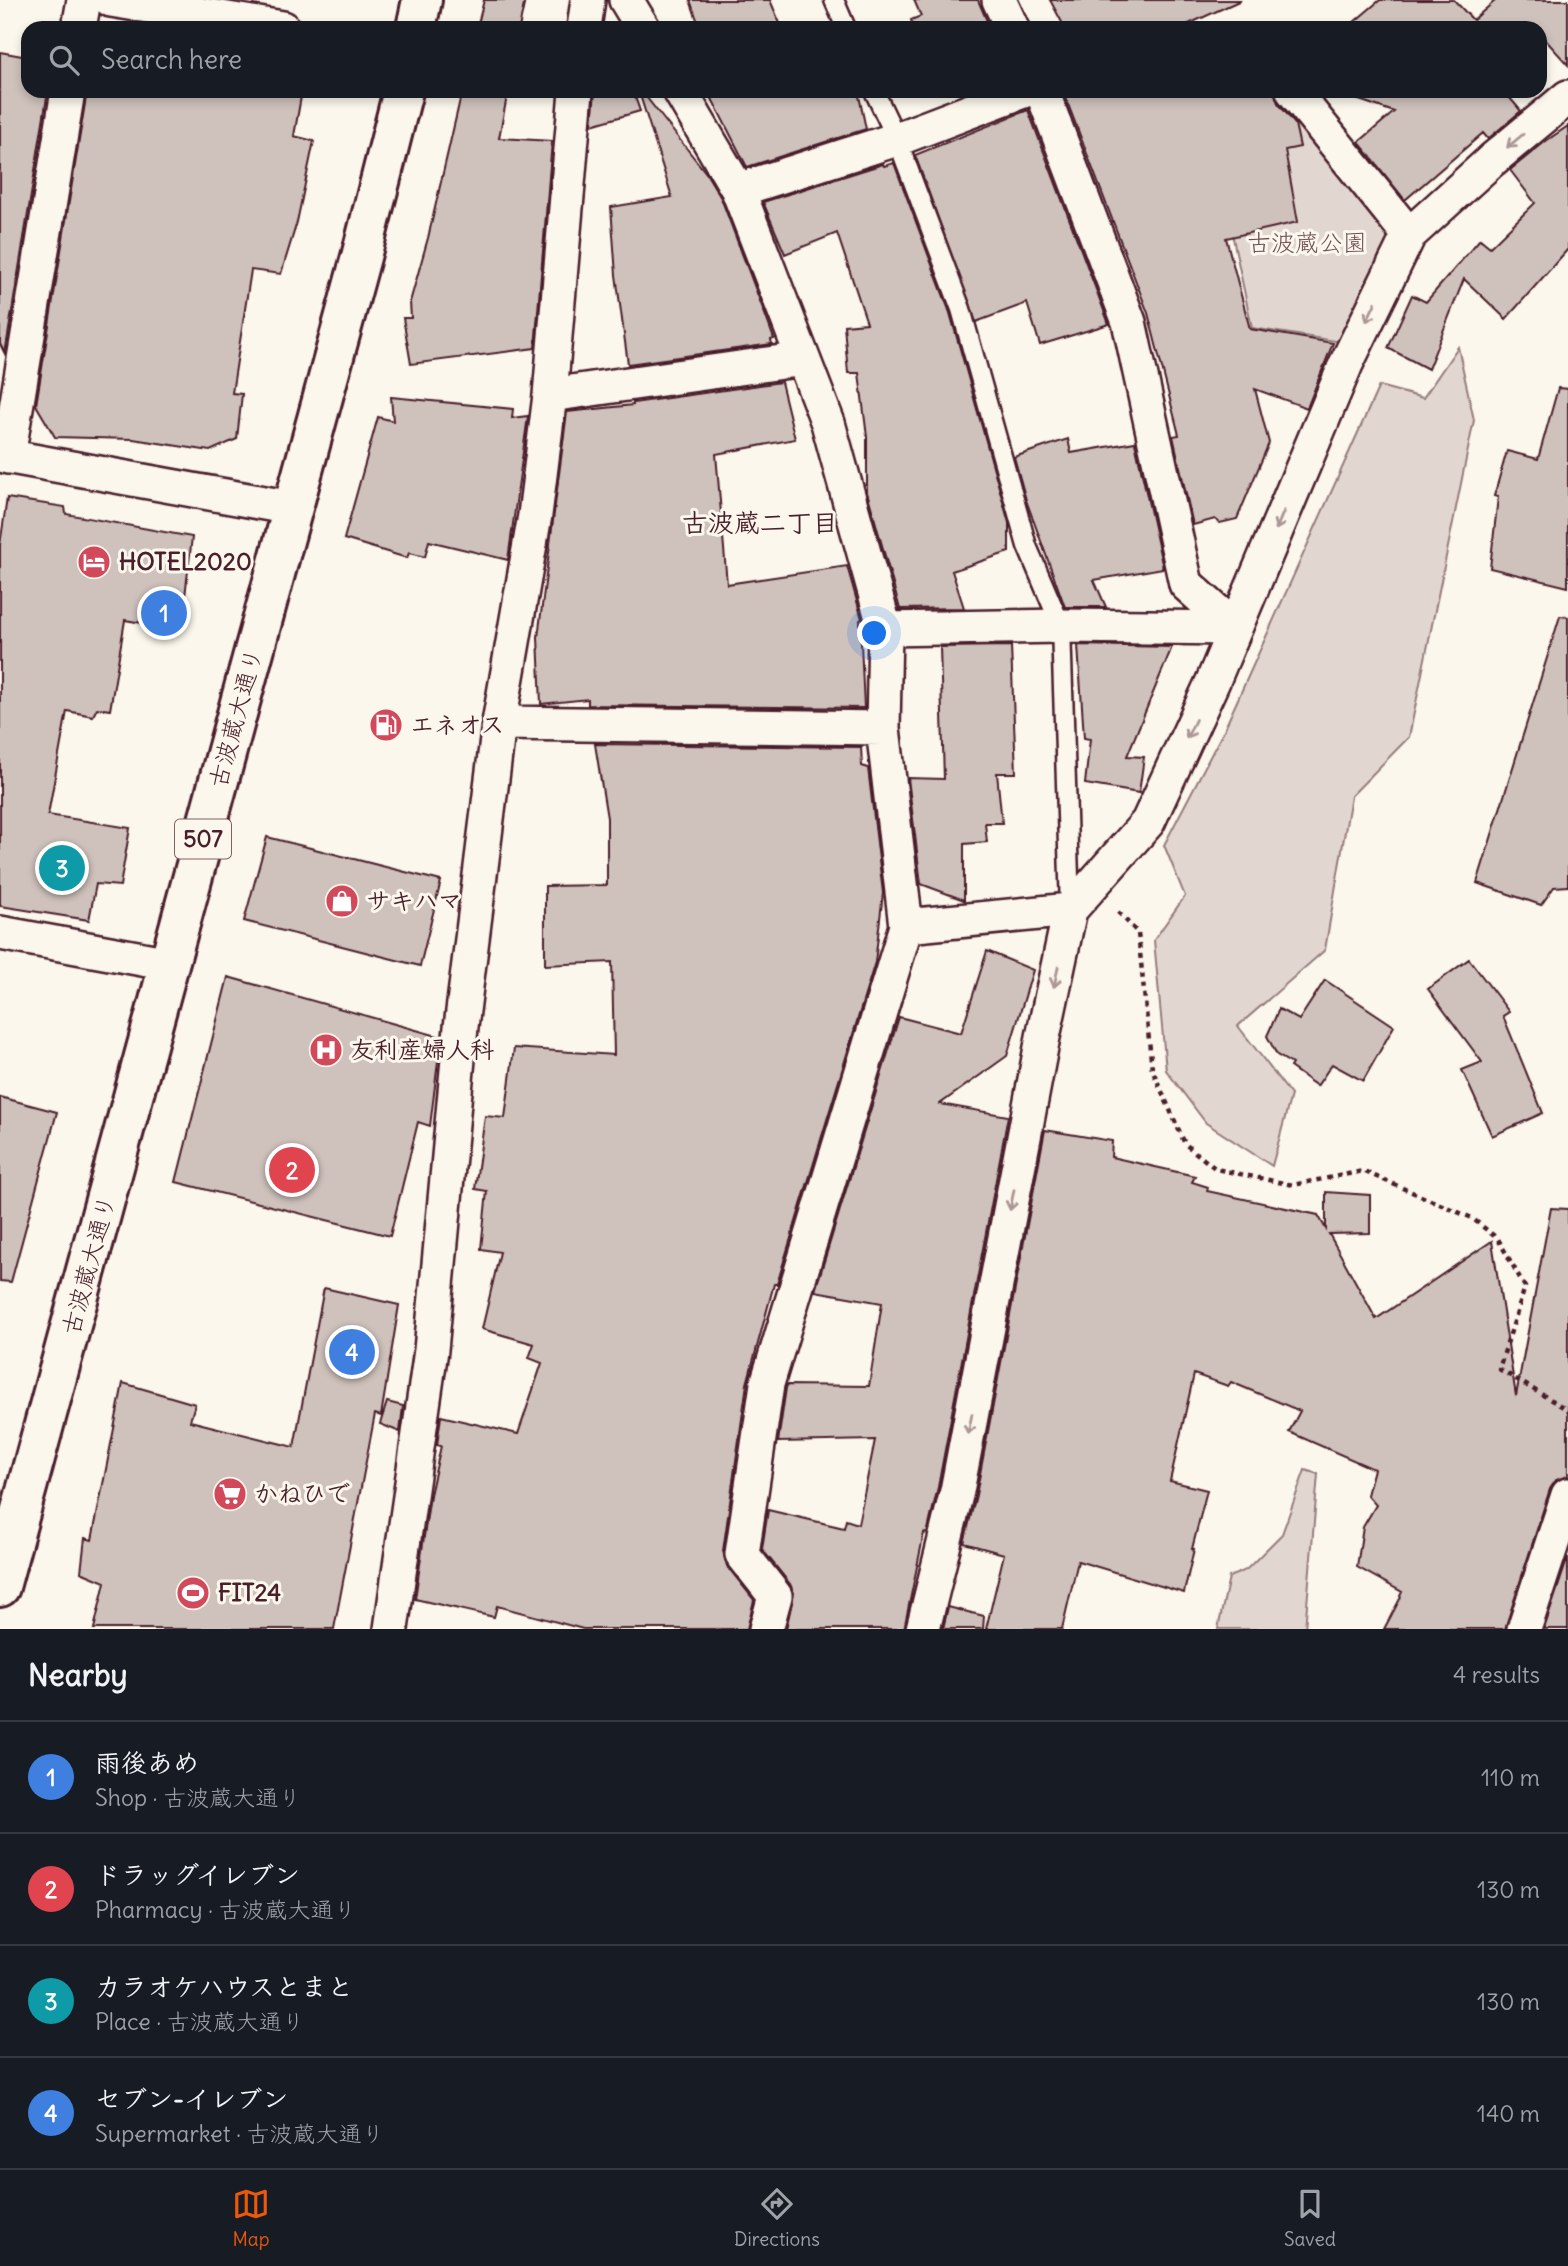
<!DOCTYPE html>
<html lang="en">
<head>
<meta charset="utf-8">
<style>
  :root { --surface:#171b24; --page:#20242c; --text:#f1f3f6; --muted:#9ea1a6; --line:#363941; --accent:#ea580c }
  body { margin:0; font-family:Delius,"Klee One",sans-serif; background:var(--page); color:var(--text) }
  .you { position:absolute; left:875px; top:634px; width:24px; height:24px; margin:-18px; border:5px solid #fff; border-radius:50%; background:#1a73e8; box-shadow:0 0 0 10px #1a73e833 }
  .badge { display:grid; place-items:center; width:46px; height:46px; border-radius:50%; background:var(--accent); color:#fff; font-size:23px; font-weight:700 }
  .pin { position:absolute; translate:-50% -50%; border:4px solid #fff; box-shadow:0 2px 7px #0006 }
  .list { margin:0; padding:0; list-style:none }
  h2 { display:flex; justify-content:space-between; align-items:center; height:91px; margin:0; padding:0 28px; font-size:30px }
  h2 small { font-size:23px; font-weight:400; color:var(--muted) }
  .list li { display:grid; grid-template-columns:46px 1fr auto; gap:21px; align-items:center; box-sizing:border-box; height:112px; padding:0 28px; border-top:2px solid var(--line) }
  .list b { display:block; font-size:26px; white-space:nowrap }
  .list p { margin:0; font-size:23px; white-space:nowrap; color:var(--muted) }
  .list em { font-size:23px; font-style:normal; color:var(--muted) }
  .icon { flex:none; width:38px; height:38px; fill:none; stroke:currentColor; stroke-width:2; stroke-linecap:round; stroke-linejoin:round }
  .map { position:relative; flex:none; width:1568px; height:1629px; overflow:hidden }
  .search { position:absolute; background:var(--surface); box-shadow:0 4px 10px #0003; left:21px; right:21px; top:21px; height:77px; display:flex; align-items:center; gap:18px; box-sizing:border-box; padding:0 24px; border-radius:21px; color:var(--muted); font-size:26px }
  .sheet { height:539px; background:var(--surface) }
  nav { display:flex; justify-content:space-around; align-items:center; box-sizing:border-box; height:98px; border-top:2px solid var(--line); background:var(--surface); font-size:19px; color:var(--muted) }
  nav a { display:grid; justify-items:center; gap:4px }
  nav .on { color:var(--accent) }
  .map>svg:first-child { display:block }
  .green { fill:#e2d7d0; stroke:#967b7e; stroke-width:2 }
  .building { fill:#cfc2bc; stroke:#4a1f2b; stroke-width:2 }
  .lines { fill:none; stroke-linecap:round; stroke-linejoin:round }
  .service-casing { stroke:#4a1f2b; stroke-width:23 }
  .minor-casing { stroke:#4a1f2b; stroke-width:38 }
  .trunk-casing { stroke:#4a1f2b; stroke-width:44 }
  .path { stroke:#4a1f2b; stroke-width:4.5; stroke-dasharray:5 5; stroke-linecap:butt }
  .service { stroke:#fbf7ec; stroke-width:18 }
  .minor { stroke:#fbf7ec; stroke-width:33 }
  .trunk { stroke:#fbf7ec; stroke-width:38 }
  .oneway { stroke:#ab9695 }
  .labels { text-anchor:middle; stroke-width:6; stroke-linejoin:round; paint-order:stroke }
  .shield { fill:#fbf7ec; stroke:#7f6065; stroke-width:2 }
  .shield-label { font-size:23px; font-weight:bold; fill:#4a1f2b }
  .park-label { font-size:24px; fill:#704d54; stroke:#fbf7ec }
  .poi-label { font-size:24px; font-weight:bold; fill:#4a1f2b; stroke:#fbf7ec; text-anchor:start }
  .street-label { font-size:24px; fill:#4a1f2b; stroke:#fbf7ec }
  .neighbourhood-label { font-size:26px; font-weight:bold; fill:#4a1f2b; stroke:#fbf7ec }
</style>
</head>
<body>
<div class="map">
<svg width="1568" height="1629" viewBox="0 0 1568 1629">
  <rect width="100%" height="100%" fill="#fbf7ec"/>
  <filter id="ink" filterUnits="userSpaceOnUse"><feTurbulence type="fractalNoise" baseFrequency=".0143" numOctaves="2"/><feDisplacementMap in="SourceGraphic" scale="14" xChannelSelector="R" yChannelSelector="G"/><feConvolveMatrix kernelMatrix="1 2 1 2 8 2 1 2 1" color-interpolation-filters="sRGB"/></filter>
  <g filter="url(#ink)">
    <!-- green -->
    <path class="green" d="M1202,91H1280L1391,233L1342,342L1252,328Z
      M1458,347L1474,420L1409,737L1351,796L1325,950L1238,1026L1291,1095L1272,1166L1206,1123L1166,1070L1154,940L1185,896L1164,845L1224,730L1379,386L1423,398Z
      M1305,1470L1318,1474L1305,1629H1218L1229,1577L1246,1570L1282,1534Z"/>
    <!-- building -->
    <path class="building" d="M484,0H525L519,28H477Z
      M690,0H770L782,28H700Z
      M914,0H978L990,28H914L911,20L921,16Z
      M1050,0H1241L1180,28H1065Z
      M1380,0H1454L1473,20L1496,0H1568V65L1542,36L1540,38V28H1347Z
      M0,52L28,57V91H48L5,354L0,344Z
      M87,91H302L294,136L314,141L297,222L281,274L251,270L232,393L242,394L237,439L210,451L133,439L55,437L36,405Z
      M462,91H508L499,138L552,141L535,348L411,364L403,318H411L410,302L428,238Z
      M595,91H633L640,111L592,125Z
      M708,91H858L866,129L747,167Z
      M1063,91H1274L1278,103L1295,124L1300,147L1285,150L1298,222L1226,238L1250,329L1333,343L1307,408L1255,389L1269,443L1237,519L1220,523L1215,519L1193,525L1173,436L1179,435L1148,313Z
      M1333,91H1504L1521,111L1488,139L1483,133L1405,200L1359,142L1394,112Z
      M643,93L706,173L721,198L766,317L774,339L771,340L772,344L628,364L616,275L611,207L672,197L640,95Z
      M1028,110L1109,324L1040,345L1027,303L976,322L915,155Z
      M1568,126V249L1506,319L1464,279L1428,369L1388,348L1412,295L1426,302L1480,239L1490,247L1535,203L1510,170L1546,141Z
      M894,163L950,313L1009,523V552L952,571L964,608L900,609L867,492V437L859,373H848L844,325L867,323L837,233L785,254L763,202L883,164L884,166Z
      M781,382L795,439L716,454L727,584L847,566L862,619L860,620L864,708L588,705V699L541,704L538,637L567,412L633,405V403Z
      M1558,388L1568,389V587L1490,568L1498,497L1494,496L1507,451L1538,459Z
      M391,397L513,409L512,418L528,416L508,560L429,541L425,557L409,553L407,558L344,539L378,417L393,421Z
      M1068,439L1071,453L1135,442L1163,568L1094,580L1106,607H1065L1026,500L1014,457Z
      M7,498L65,507L66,514L192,537L181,630L125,620L110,710L97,708L93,716L67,711L48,815L130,828L120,886L96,884L89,920L0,906V545Z
      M1560,616L1568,617V886L1554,887L1541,905L1477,883Z
      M1078,645L1172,647L1127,756L1144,757L1139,793L1085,784L1090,739L1084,738Z
      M1011,646L1016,773H997L1002,823H985L987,842L964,844V900L921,884L908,778L944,779L940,647Z
      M595,744L861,747L862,766L868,768L883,893L875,962L777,1284H774L747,1384L723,1551L727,1566L754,1600L747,1629H583L497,1606L494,1617L415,1599L430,1495L441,1446L437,1445L441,1416L518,1434L542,1363L529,1358L534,1344L482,1329L500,1252L481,1249L487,1191L475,1189L485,1116L505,1118L514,1048L614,1055L612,962L545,965V886L607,885V818Z
      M267,837L441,881L420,966L244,921Z
      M987,951L1033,970L1007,1056L940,1104L1008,1116L938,1487L927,1534L924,1533L904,1629H786L794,1593L790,1584L762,1549L768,1510L844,1528L846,1520L858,1524L875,1440L778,1442L786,1388L787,1385L869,1386L882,1303L815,1291L899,1017L961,1033Z
      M1469,959L1509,1012L1503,1016L1543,1113L1492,1136L1462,1070L1482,1062L1428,989Z
      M228,977L441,1037L430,1126L418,1122L390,1236L176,1182Z
      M1325,980L1394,1026L1363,1081L1332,1064L1317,1086L1290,1067L1292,1064L1277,1055L1267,1036L1279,1009L1299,1020Z
      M0,1097L57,1112L11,1282L0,1281Z
      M1045,1130L1112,1141L1111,1157L1195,1176L1192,1182L1208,1187L1207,1191L1318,1215L1326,1229V1192L1370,1195V1233L1329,1234L1376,1319L1492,1241L1516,1396L1551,1208L1568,1209V1476L1556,1480L1550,1489L1505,1629H1384L1401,1597L1400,1596L1402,1592L1357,1567L1363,1527L1376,1505L1367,1495L1374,1469L1289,1432L1300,1411L1231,1382L1228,1386L1194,1374L1170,1481L1207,1490L1192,1549H1194L1184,1593L1078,1561L1062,1629H986L1004,1554L964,1543L976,1495Z
      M324,1288L399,1305L381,1416L375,1414L334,1629H94L105,1582L81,1572L85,1538L92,1540L123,1383L195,1404L190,1421L294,1447Z
      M387,1402L403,1406L400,1432L380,1424Z
      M1568,1557V1629H1544Z
      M948,1607L984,1616L983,1629H943Z"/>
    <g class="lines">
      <defs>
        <path id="service" d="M834,0L846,28
          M874,91L897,139L961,309L1027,546L1061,626L1070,909"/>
        <path id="minor" d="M111,0L283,28
          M626,0L643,28
          M999,0L1012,28
          M79,28L84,0
          M584,28L588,0
          M680,91L738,190L828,423L885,629L883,728L906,926L767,1384L742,1554L775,1596L766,1629
          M1042,91L1129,322L1186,584L1235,628
          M1293,91L1409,235
          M738,190L897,139L1023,91
          M550,395L803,359
          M0,455L292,508
          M8,457L68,91
          M885,629L1061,626L1235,628
          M499,723L883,728
          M906,926L1070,910
          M0,933L170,964
          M391,1629L431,1350L461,1027L499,723L535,515L550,395L576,91
          M923,1629L957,1491L1043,1037L1070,910L1148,822L1213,681L1346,364L1409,235L1492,160L1568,97
          M1524,1629L1568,1495"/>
        <path id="trunk" d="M416,28L422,0
          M0,1587L361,257L403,91"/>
      </defs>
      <!-- service casing -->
      <use href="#service" class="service-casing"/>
      <!-- minor casing -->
      <use href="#minor" class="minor-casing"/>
      <!-- trunk casing -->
      <use href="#trunk" class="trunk-casing"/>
      <!-- path -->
      <path class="path" d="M1118,912L1138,933L1152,1069L1185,1144L1216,1169L1293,1185L1363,1171L1472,1218L1498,1239L1525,1287L1499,1369L1568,1410"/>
      <!-- service -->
      <use href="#service" class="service"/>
      <!-- minor -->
      <use href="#minor" class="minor"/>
      <!-- trunk -->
      <use href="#trunk" class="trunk"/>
    </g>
    <!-- one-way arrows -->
    <defs><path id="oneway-shaft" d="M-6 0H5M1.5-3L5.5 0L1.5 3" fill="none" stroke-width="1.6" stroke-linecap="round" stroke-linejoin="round" transform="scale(1.75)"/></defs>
    <g class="oneway">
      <use href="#oneway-shaft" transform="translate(1515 141) rotate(140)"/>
      <use href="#oneway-shaft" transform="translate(1371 312) rotate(116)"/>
      <use href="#oneway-shaft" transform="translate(1280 520) rotate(113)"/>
      <use href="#oneway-shaft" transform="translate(1191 729) rotate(115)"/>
      <use href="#oneway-shaft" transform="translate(1056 977) rotate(102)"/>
      <use href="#oneway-shaft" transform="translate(1012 1200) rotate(101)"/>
      <use href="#oneway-shaft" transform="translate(970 1424) rotate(101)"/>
    </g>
  </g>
  <!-- icons -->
  <defs>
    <symbol id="hotel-disc" viewBox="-11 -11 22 22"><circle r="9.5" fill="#d1495b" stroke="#fbf7ec"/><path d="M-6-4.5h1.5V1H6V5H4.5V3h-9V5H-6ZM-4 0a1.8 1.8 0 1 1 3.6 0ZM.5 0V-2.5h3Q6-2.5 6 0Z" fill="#fff"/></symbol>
    <symbol id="fuel-disc" viewBox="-11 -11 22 22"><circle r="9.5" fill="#d1495b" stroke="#fbf7ec"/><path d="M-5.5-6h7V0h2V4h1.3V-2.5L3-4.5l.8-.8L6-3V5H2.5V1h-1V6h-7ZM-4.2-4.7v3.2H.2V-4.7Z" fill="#fff"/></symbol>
    <symbol id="shop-disc" viewBox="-11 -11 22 22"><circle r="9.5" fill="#d1495b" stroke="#fbf7ec"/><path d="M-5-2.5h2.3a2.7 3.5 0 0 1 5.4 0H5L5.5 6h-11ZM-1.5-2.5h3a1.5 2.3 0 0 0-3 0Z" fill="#fff"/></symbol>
    <symbol id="hospital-disc" viewBox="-11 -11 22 22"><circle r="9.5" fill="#d1495b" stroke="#fbf7ec"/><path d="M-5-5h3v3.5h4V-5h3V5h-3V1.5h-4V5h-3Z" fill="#fff"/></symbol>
    <symbol id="supermarket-disc" viewBox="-11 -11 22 22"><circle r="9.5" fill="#d1495b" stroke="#fbf7ec"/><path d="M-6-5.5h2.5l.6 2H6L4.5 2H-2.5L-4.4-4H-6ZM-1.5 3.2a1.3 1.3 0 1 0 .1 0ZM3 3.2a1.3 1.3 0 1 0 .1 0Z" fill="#fff"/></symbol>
    <symbol id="stadium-disc" viewBox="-11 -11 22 22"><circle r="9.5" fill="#d1495b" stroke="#fbf7ec"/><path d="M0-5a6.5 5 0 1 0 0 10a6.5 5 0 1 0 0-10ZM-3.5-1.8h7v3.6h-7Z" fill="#fff"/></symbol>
  </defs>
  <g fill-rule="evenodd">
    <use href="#hotel-disc" x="75" y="543" width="38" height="38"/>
    <use href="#fuel-disc" x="367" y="706" width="38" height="38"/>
    <use href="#shop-disc" x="323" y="882" width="38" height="38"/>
    <use href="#hospital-disc" x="307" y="1031" width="38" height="38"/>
    <use href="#supermarket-disc" x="211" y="1475" width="38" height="38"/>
    <use href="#stadium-disc" x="174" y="1574" width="38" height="38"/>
  </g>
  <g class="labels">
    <!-- shield labels -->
    <rect class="shield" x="175" y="819.5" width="56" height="39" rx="5"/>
    <g class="shield-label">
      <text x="203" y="847">507</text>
    </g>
    <!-- park labels -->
    <g class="park-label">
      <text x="1307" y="251">古波蔵公園</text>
    </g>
    <!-- poi labels -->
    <g class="poi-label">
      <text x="119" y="570">HOTEL2020</text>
      <text x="410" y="733">エネオス</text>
      <text x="366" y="909">サキハマ</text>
      <text x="350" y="1058">友利産婦人科</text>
      <text x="254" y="1502">かねひで</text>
      <text x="218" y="1601">FIT24</text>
    </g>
    <!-- street labels -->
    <g class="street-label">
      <text transform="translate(236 718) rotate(-75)" y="8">古波蔵大通り</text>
      <text transform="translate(89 1265) rotate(-75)" y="8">古波蔵大通り</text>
    </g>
    <!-- neighbourhood labels -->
    <g class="neighbourhood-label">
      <text x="760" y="532">古波蔵二丁目</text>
    </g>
  </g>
</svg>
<div class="you"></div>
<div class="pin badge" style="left:164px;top:613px;background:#3f7fe0">1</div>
<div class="pin badge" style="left:292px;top:1170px;background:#e0444e">2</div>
<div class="pin badge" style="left:62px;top:868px;background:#0f9aa8">3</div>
<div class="pin badge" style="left:352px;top:1352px;background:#3f7fe0">4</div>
<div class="search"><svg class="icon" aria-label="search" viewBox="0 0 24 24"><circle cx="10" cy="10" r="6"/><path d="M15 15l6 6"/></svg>Search here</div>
</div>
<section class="sheet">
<h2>Nearby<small>4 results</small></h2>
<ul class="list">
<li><span class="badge" style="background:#3f7fe0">1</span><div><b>雨後あめ</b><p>Shop · 古波蔵大通り</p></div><em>110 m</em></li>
<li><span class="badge" style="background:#e0444e">2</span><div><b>ドラッグイレブン</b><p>Pharmacy · 古波蔵大通り</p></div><em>130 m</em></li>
<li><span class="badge" style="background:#0f9aa8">3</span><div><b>カラオケハウスとまと</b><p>Place · 古波蔵大通り</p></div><em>130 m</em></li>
<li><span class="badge" style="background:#3f7fe0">4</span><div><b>セブン-イレブン</b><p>Supermarket · 古波蔵大通り</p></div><em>140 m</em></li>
</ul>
</section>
<nav>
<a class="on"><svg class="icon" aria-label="map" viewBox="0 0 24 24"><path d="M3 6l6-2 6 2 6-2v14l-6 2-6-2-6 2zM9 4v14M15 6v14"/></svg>Map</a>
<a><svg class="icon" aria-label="directions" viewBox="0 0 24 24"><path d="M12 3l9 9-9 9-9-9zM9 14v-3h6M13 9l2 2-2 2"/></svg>Directions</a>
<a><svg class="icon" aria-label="saved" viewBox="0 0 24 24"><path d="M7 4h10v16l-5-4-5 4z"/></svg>Saved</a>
</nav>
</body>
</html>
